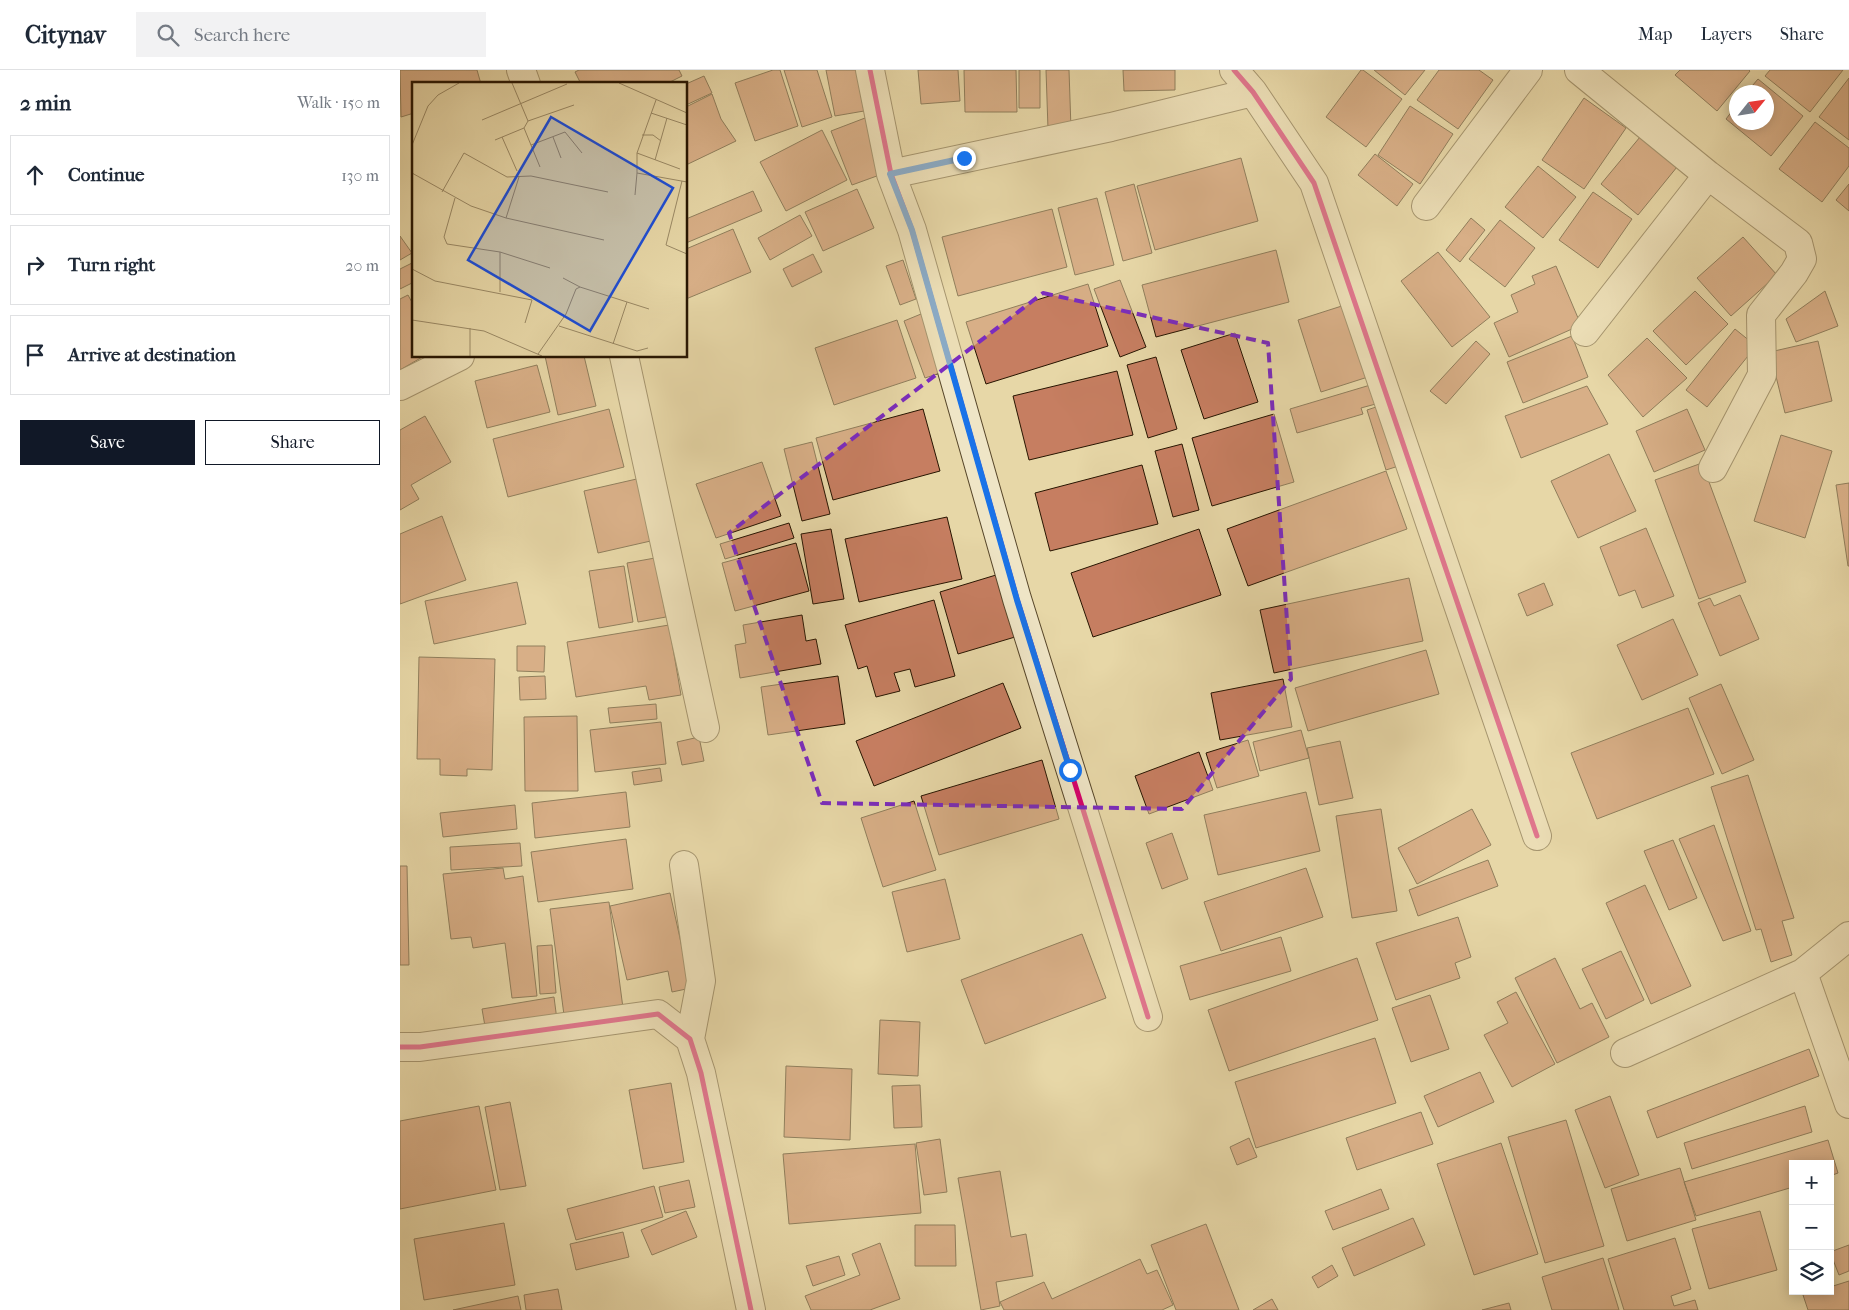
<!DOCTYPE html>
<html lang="en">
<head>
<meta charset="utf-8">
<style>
  :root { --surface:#fff; --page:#f2f2f3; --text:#1f2937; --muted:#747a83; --line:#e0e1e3; --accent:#111827 }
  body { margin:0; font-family:"IM FELL French Canon",serif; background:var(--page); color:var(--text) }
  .controls { position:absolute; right:15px; bottom:15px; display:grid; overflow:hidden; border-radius:0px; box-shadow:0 2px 12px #0003 }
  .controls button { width:45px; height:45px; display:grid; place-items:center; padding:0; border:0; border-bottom:1px solid var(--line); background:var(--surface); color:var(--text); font:25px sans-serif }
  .compass { position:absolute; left:1329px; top:15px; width:45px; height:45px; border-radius:50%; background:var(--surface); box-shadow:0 2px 12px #0003; rotate:60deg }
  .stop { position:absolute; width:15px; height:15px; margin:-11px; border:4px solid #1a73e8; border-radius:50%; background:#fff }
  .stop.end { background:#1a73e8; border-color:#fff; box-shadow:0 1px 5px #0008 }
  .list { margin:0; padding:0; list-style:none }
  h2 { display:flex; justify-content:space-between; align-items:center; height:65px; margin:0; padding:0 20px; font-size:21px }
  h2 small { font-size:16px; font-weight:400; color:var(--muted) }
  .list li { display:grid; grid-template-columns:32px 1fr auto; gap:15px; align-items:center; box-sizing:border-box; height:80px; margin:0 10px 10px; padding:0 10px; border:1px solid var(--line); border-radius:0px }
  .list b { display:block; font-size:19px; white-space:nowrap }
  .list em { font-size:16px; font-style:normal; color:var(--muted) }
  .actions { display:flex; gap:10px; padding:15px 20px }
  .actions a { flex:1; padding:11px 0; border:1px solid var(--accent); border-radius:0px; text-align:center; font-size:18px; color:var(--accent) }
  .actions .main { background:var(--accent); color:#fff }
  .icon { flex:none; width:28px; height:28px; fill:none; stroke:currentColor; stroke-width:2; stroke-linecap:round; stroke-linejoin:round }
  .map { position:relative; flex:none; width:1449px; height:1240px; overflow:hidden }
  header { display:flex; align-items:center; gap:30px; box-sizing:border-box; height:70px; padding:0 25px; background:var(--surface); border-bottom:1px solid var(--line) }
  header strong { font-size:24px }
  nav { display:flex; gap:28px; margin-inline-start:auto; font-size:18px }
  .search { width:350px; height:45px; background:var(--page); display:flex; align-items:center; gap:12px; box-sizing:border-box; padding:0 18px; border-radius:0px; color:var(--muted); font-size:19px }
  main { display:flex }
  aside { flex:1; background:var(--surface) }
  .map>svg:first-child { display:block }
  .building { fill:#c67e61; stroke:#271501 }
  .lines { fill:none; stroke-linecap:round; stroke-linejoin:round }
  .minor-casing { stroke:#57462a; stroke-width:30 }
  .minor { stroke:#efe5c6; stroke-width:28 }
  .cycleway-casing { stroke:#efe5c6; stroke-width:8 }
  .cycleway { stroke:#d6006c; stroke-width:5 }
  .route { stroke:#1a73e8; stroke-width:6 }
  .marked { fill:none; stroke:#7b2cbf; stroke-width:4; stroke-dasharray:10 6; stroke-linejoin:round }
  .inset-road { fill:none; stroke:#9a8965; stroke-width:1 }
  .view { fill:#1d4ed8; fill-opacity:0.15; stroke:#1d4ed8; stroke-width:2.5 }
  .inset-edge { fill:none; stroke:#271501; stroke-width:2.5 }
</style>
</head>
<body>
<header>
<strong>Citynav</strong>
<div class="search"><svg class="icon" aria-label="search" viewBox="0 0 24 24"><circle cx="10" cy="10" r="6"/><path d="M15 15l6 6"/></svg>Search here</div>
<nav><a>Map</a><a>Layers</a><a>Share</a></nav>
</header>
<main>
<aside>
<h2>2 min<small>Walk · 150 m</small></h2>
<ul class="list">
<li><svg class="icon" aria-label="ahead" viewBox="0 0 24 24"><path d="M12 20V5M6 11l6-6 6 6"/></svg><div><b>Continue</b></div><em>130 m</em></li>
<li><svg class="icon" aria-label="right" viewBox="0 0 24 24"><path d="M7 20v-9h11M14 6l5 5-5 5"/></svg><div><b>Turn right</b></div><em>20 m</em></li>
<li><svg class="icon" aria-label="arrive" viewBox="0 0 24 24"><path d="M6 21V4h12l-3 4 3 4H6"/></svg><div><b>Arrive at destination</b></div></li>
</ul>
<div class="actions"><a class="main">Save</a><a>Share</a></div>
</aside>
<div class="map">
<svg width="1449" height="1240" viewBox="0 0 1449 1240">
  <rect width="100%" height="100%" fill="#e7d7a7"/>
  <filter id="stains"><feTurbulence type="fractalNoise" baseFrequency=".004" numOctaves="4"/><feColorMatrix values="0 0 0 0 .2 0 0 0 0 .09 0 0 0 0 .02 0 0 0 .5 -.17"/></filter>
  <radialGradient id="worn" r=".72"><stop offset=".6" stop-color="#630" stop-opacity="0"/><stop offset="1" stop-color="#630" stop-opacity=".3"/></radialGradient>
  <!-- building -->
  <path class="building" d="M0,0H77L81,14H14V43L1,47Z
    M179,0H279L282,6L266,14H181L175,2Z
    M373,0H380L398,56L355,71L335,13Z
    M384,0H417L432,47L402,57Z
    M426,0H456L464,41L435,46Z
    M518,0H558L560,31L521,34Z
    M564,0H616L617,42H565Z
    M619,0H640V38H619Z
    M646,0H669L671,59H648Z
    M723,0H775V20L724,21Z
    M961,0H963L1002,29L966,77L926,47Z
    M974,0H1025L1005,25Z
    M1039,0H1079L1093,10L1058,59L1017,30Z
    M1280,0H1349L1350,1L1317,41L1275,5Z
    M1370,0H1443L1410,42L1365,6Z
    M304,6L312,23L286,35V14Z
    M1449,8V70L1419,47Z
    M1358,9L1403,46L1371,86L1326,49L1336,36V52H1366V22H1347Z
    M312,24L321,49L336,71L286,95V37Z
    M1184,28L1226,58L1184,119L1142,90Z
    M1010,36L1053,64L1020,114L978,85Z
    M465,48L485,103L452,115L431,61Z
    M1415,52L1449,78V96L1422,132L1379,99Z
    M422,60L447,110L386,141L360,92Z
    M1240,67L1277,97L1238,145L1201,114Z
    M975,84L1013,114L997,136L958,105Z
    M841,88L858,151L755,180L737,116Z
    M1138,96L1176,127L1143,168L1105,137Z
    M734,114L752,183L723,191L705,122Z
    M1449,114V141L1436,130Z
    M457,119L474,158L423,181L405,142Z
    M353,121L362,141L286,173V149Z
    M1193,122L1232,149L1198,198L1159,170Z
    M697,128L714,195L675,205L658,138Z
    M652,139L667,197L558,226L542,167Z
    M400,145L412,166L370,190L358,168Z
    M1071,148L1085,160L1060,192L1046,180Z
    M1100,150L1135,178L1105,217L1069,189Z
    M333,159L351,202L286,229V179Z
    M0,166L12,183L0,190Z
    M1343,167L1377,205L1331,246L1297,208Z
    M876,180L889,232L756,267L742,215Z
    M1038,182L1090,247L1052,277L1001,211Z
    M413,184L422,202L392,217L383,199Z
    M503,190L516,229L500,235L486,196Z
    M14,192V212L0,219V199Z
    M1156,196L1181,255L1109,287L1094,253L1118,242L1111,225L1135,214L1132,206Z
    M720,210L746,277L720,287L694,219Z
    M688,214L708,276L586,314L566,252Z
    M1295,221L1328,254L1286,295L1253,261Z
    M1425,221L1438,256L1396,272L1386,249Z
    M8,225L14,236V286H24L0,300V229Z
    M948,234L971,306L921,322L898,250Z
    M521,244L543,302L525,308L504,251Z
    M497,250L516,308L434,335L415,278Z
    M1335,259L1356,276L1307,337L1286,320Z
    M835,263L858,332L804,349L781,280Z
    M1172,266L1188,307L1123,333L1107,292Z
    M1247,268L1287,308L1243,347L1208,305Z
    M1076,271L1090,284L1046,334L1030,321Z
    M1418,271L1432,331L1385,343L1370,282Z
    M145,286H184L196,336L158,345Z
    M756,287L777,359L748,368L727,295Z
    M137,295L150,342L87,358L75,311Z
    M717,301L733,365L629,390L613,326Z
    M977,313L983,332L961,338L963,344L897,363L890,339Z
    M1187,316L1208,354L1121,388L1105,346Z
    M985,334L1005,394L986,400L967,340Z
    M209,339L224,397L108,427L93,369Z
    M523,339L540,401L433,430L416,368Z
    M1287,339L1305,380L1254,402L1236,361Z
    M874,344L894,412L812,436L792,368Z
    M25,346L51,392L11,415L19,429L0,440V360Z
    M1381,365L1432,381L1405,468L1354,451Z
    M412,372L430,444L402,451L384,379Z
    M782,374L799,440L773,447L755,381Z
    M1209,384L1236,441L1178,468L1151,411Z
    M362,392L381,446L316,468L296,414Z
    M1302,393L1346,512L1299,529L1255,410Z
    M742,395L758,454L650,481L635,423Z
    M986,401L1007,459L848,516L827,459Z
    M241,408L255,470L198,483L184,421Z
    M1449,413V496H1448L1436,415Z
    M42,446L66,510L0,534V464Z
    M547,447L562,509L459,532L445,469Z
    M389,453L394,468L325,489L320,474Z
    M1246,458L1274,526L1242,538L1235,520L1219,526L1200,477Z
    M431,459L444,529L413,534L401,464Z
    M799,459L821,525L693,567L671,503Z
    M396,473L409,521L335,541L322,493Z
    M255,488L266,547L238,552L227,493Z
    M224,496L233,552L199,558L189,501Z
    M596,505L615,567L558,584L540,522Z
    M1009,508L1023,571L874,603L860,540Z
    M117,512L126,554L34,574L25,531Z
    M1144,513L1153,535L1127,546L1118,524Z
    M1340,525L1359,569L1320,586L1298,533L1310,528L1314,536Z
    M534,530L555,606L515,617L510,599L494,603L500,621L476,627L467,596L458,599L445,555Z
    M402,545L406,571L416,569L421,594L340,608L335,575L346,573L343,555Z
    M1273,549L1298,605L1242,630L1217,575Z
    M269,555L281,625L249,630L246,616L176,627L167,572Z
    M117,576H145L144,602L117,601Z
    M1026,580L1039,624L908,661L895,618Z
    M19,587L95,589L92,700L67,699V706L40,705V689H17Z
    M145,606L146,629L120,630L119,607Z
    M438,606L445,654L368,665L361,617Z
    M883,609L892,657L820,670L811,623Z
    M603,613L621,658L474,716L456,671Z
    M1321,614L1354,690L1322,704L1289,628Z
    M256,634L257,649L210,653L208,638Z
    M1288,638L1314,704L1197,749L1171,683Z
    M177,646L178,721H125L124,647Z
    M261,652L266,694L195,702L190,660Z
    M901,660L909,688L860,701L853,672Z
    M299,667L304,691L282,695L277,672Z
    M848,670L859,706L817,718L806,683Z
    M940,671L953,728L919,735L907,678Z
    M799,682L813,720L749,744L735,706Z
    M642,690L659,749L539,785L521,726Z
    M260,698L262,711L234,715L232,702Z
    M1348,705L1394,848L1382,851L1392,885L1371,892L1361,859L1356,860L1311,717Z
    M226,722L230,757L135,768L132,733Z
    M906,722L920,781L818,805L804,745Z
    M514,731L536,800L483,817L461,748Z
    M115,735L117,759L43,767L40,743Z
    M981,739L997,841L952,848L936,746Z
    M1072,739L1091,775L1017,814L998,778Z
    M1314,755L1351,861L1323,871L1279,769Z
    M772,763L788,809L762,819L746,773Z
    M226,769L233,819L138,832L131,782Z
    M1273,770L1297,828L1269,840L1244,781Z
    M120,773L122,796L51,800L50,777Z
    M1088,790L1098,816L1018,846L1009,820Z
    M0,796H7L9,895H0Z
    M103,798L105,809L123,806L137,926L112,928L105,873L73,878L71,867L51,869L43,804Z
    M906,798L923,847L821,881L804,832Z
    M545,809L560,869L507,882L492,822Z
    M1245,815L1291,916L1251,934L1206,833Z
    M270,823L291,918L272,922L268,901L227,910L210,836Z
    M209,832L223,938L164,945L150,839Z
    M1058,847L1071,887L1055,893L1060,908L996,930L976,873Z
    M682,864L706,928L585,974L561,910Z
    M881,867L891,901L790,930L780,896Z
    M152,875L156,923L140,924L137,876Z
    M1221,881L1244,930L1206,949L1182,899Z
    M957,888L978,950L829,1001L808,940Z
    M1155,888L1180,939L1192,933L1209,967L1157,993L1115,908Z
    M1116,922L1155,994L1112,1017L1084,965L1108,953L1097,932Z
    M1030,925L1049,979L1011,992L992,938Z
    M154,927L157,950L86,962L82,939Z
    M480,950L520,952L518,1006L478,1004Z
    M975,968L996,1033L856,1078L835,1012Z
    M1409,979L1419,1006L1257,1068L1247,1041Z
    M386,996L452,999L450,1070L384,1067Z
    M1080,1002L1094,1032L1038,1057L1024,1026Z
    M271,1013L284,1092L243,1099L229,1020Z
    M520,1015L522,1057L494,1058L492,1016Z
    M1210,1026L1239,1105L1205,1118L1175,1040Z
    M110,1032L126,1116L100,1120L85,1037Z
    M79,1036L96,1120L0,1139V1051Z
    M1405,1036L1412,1062L1292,1099L1284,1073Z
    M1021,1042L1033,1074L957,1100L946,1068Z
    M1166,1050L1204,1176L1145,1193L1108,1067Z
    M849,1068L857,1087L837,1095L830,1077Z
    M540,1069L547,1122L524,1125L516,1073Z
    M1428,1070L1438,1103L1430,1106V1094H1393V1117L1296,1146L1284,1112Z
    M1101,1073L1138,1184L1074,1205L1037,1094Z
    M515,1074L521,1143L389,1154L383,1084Z
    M1280,1098L1296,1150L1227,1171L1211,1119Z
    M600,1101L611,1167L626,1164L633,1206L596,1212L600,1236L581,1240L558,1108Z
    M289,1110L295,1137L265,1143L259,1117Z
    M254,1116L263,1147L176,1170L167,1139Z
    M981,1119L989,1139L933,1160L925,1141Z
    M286,1141L297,1167L252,1185L241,1160Z
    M1360,1141L1377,1200L1309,1219L1292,1159Z
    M1013,1148L1025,1175L954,1206L942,1178Z
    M104,1153L115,1215L24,1230L14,1169Z
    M806,1154L839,1240H776L751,1175Z
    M515,1155H555L556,1196H515Z
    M223,1162L229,1187L176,1200L170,1174Z
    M1275,1168L1291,1219L1271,1226L1274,1236L1295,1230L1298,1240H1224L1208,1189Z
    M480,1173L500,1229L470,1240H411L405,1226L460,1205L452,1184Z
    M1449,1175V1201L1439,1205L1430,1182Z
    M439,1186L445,1205L413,1216L406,1196Z
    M1203,1188L1219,1240H1152L1142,1207Z
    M740,1189L747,1204L757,1200L773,1235L762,1240H604L600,1232L644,1212L652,1229Z
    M932,1195L938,1206L918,1218L912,1207Z
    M1449,1211V1240H1408L1403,1225L1416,1221H1430V1217Z
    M158,1219L162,1240H126L124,1225Z
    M118,1226L121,1240H53Z
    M872,1229L878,1240H853Z
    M1109,1233L1111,1240H1082Z"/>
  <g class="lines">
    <defs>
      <path id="minor" d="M121,0L126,14
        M470,0L491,104L512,160L617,529L748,947
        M834,0L853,22L914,113L1137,766
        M1179,0L1308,105L1398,173L1402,189L1394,203L1361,245L1362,305L1313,398
        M491,104L711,57L853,22
        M1026,136L1128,0
        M1185,262L1308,105
        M224,286L305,658
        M0,316L60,286
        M284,795L301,911L290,969
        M1403,903L1449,866
        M0,977H20L258,944L290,969L301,1003L351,1240
        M1225,983L1403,903L1449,1034"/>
    </defs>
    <!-- minor casing -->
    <use href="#minor" class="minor-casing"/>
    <!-- minor -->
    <use href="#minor" class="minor"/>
    <defs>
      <path id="cycleway" d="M470,0L491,104L512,160L617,529L748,947
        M834,0L853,22L914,113L1137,766
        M0,977H20L258,944L290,969L301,1003L351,1240"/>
    </defs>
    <!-- cycleway casing -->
    <use href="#cycleway" class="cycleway-casing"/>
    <!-- cycleway -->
    <use href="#cycleway" class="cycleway"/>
  </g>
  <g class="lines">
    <!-- route -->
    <path class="route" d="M564,88L490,104L512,160L617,530L670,700"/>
  </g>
  <!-- marked area -->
  <path d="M0 0H1449V1240H0ZM643,223L868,273L891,609L782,739L422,733L329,463Z" fill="#e7d7a7" fill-opacity=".55" fill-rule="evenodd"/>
  <path class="marked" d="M643,223L868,273L891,609L782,739L422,733L329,463Z"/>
  <!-- overview -->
  <g transform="translate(12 12)">
    <rect width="275" height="275" fill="#e7d7a7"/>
    <path class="inset-road" d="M100,1L116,39M207,1L275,31M239,31L275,43M70,38L155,2M230,53H241L249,59M90,55L105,89M141,55L149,76M83,58L112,46M0,63L16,24L26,13L47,1M119,63L153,50L170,71M225,71L268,87M243,78L255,36M128,85L112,46L116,39L162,23M0,91L59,124L94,136L192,158M225,91V71L244,18M270,99L254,163L275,172M30,110L52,71L95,95L119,94L196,110M223,113L225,91L275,100M43,116L32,155L35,162L88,170L138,186M94,136L107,95M0,187L23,199L120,218L113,241M151,196L168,205M88,210V170M0,238L72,249L130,274M147,244L225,269L236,266M58,246V274M201,262L215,220M126,272L154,232L164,207L168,205L237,227"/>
    <path class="view" d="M139,35L261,106L178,249L56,178Z"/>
    <rect width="275" height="275" class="inset-edge"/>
  </g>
  <rect width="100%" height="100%" filter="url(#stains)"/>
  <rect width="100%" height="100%" fill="url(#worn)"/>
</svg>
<div class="controls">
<button>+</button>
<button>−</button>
<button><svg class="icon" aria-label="layers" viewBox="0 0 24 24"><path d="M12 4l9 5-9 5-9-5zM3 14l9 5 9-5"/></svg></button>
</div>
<svg class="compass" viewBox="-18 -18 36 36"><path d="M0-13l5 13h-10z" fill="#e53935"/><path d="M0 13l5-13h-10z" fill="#747a83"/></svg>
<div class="stop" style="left:670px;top:700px"></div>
<div class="stop end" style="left:564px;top:88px"></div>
</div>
</main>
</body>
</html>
